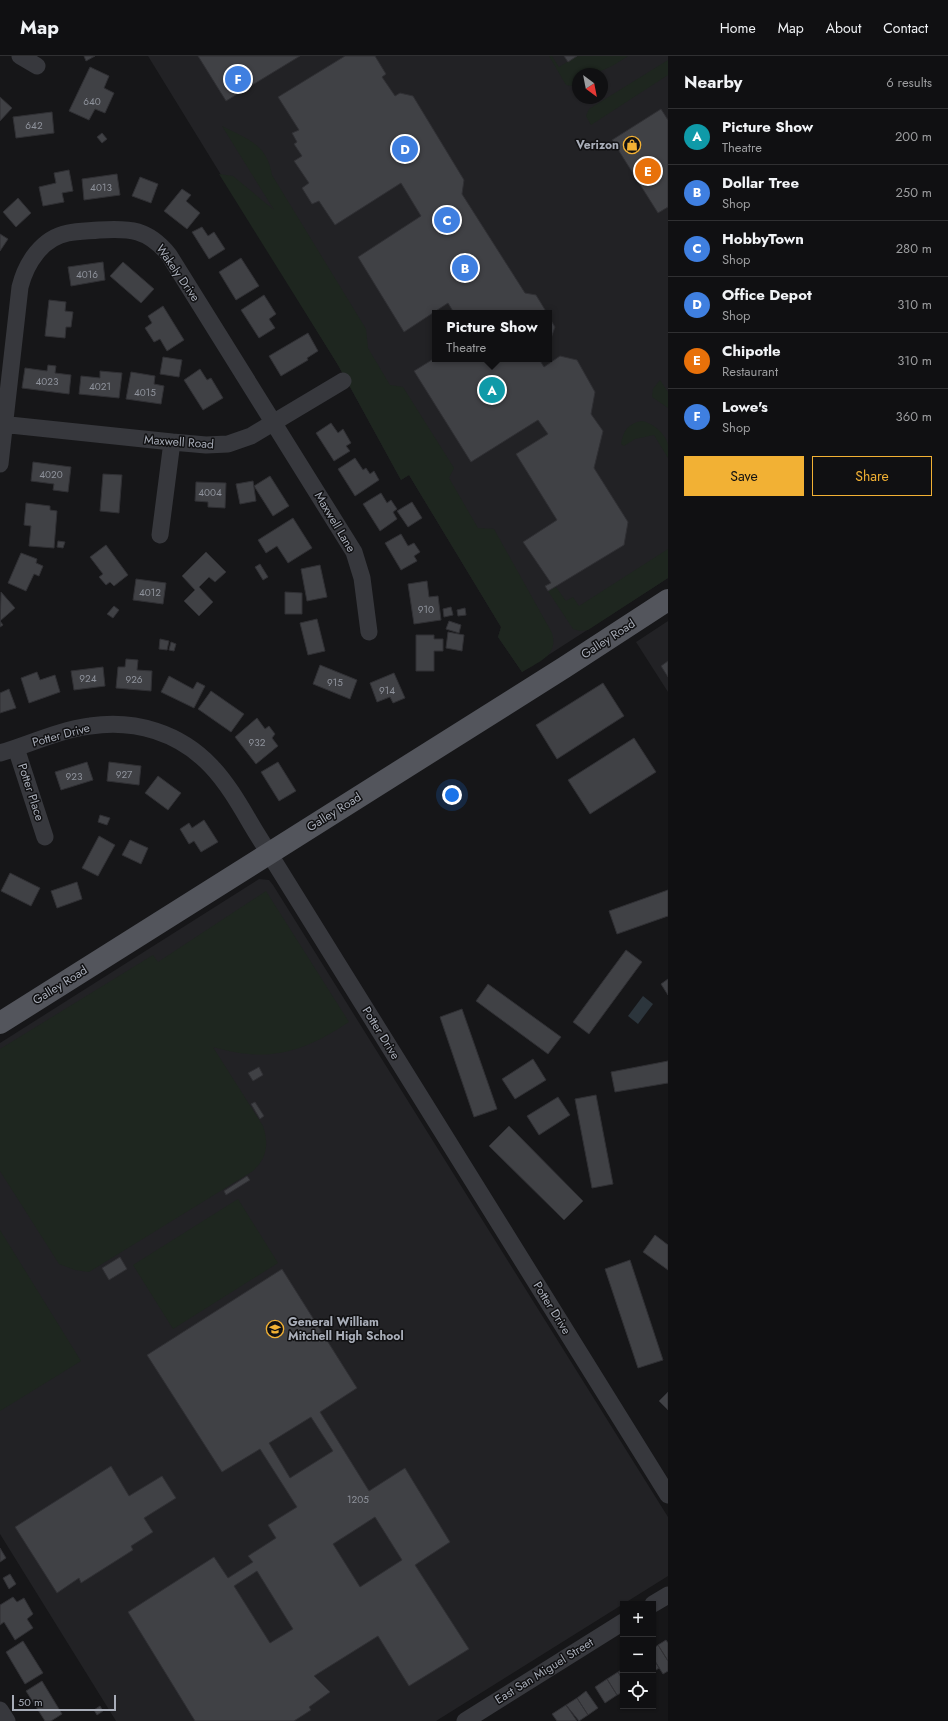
<!DOCTYPE html>
<html lang="en">
<head>
<meta charset="utf-8">
<style>
  :root { --surface:#101012; --page:#19191b; --text:#f1f3f6; --muted:#9c9d9f; --line:#303032; --accent:#f2b134 }
  body { margin:0; font-family:Jost,sans-serif; background:var(--page); color:var(--text) }
  .controls { position:absolute; right:12px; bottom:12px; display:grid; overflow:hidden; border-radius:0px; box-shadow:0 1px 3px #0004 }
  .controls button { width:36px; height:36px; display:grid; place-items:center; padding:0; border:0; border-bottom:1px solid var(--line); background:var(--surface); color:var(--text); font:20px sans-serif }
  .compass { position:absolute; left:572px; top:12px; width:36px; height:36px; border-radius:50%; background:var(--surface); box-shadow:0 1px 3px #0004; rotate:148deg }
  .scale { position:absolute; left:12px; bottom:10px; width:104px; box-sizing:border-box; padding-left:4px; border:2px solid #a8adb8; border-top:0; font-size:11px; line-height:14px; white-space:nowrap; color:#a8adb8; -webkit-text-stroke:3px #111113; paint-order:stroke }
  .you { position:absolute; left:452px; top:739px; width:14px; height:14px; margin:-10px; border:3px solid #fff; border-radius:50%; background:#1a73e8; box-shadow:0 0 0 6px #1a73e833 }
  .badge { display:grid; place-items:center; width:26px; height:26px; border-radius:50%; background:var(--accent); color:#fff; font-size:13px; font-weight:700 }
  .pin { position:absolute; translate:-50% -50%; border:2px solid #fff; box-shadow:0 1px 4px #0006 }
  .popup { position:absolute; left:432px; top:254px; width:120px; height:52px; box-sizing:border-box; display:grid; place-content:center; border-radius:0px; background:var(--surface); filter:drop-shadow(0 1px 3px #0005); font-size:13px; white-space:nowrap; color:var(--muted) }
  .popup b { font-size:15px; color:var(--text) }
  .popup::after { content:''; position:absolute; left:50%; top:100%; margin-left:-8px; border:8px solid transparent; border-top-color:var(--surface) }
  .list { margin:0; padding:0; list-style:none }
  h2 { display:flex; justify-content:space-between; align-items:center; height:52px; margin:0; padding:0 16px; font-size:17px }
  h2 small { font-size:13px; font-weight:400; color:var(--muted) }
  .list li { display:grid; grid-template-columns:26px 1fr auto; gap:12px; align-items:center; box-sizing:border-box; height:56px; padding:0 16px; border-top:1px solid var(--line) }
  .list b { display:block; font-size:15px; white-space:nowrap }
  .list p { margin:0; font-size:13px; white-space:nowrap; color:var(--muted) }
  .list em { font-size:13px; font-style:normal; color:var(--muted) }
  .actions { display:flex; gap:8px; padding:12px 16px }
  .actions a { flex:1; padding:9px 0; border:1px solid var(--accent); border-radius:0px; text-align:center; font-size:14px; color:var(--accent) }
  .actions .main { background:var(--accent); color:#111 }
  .icon { flex:none; width:22px; height:22px; fill:none; stroke:currentColor; stroke-width:2; stroke-linecap:round; stroke-linejoin:round }
  .map { position:relative; flex:none; width:668px; height:1665px; overflow:hidden }
  header { display:flex; align-items:center; gap:24px; box-sizing:border-box; height:56px; padding:0 20px; background:var(--surface); border-bottom:1px solid var(--line) }
  header strong { font-size:19px }
  nav { display:flex; gap:22px; margin-inline-start:auto; font-size:14px }
  main { display:flex }
  aside { flex:1; background:var(--surface) }
  .map>svg:first-child { display:block }
  .built { fill:#222225; fill-rule:evenodd }
  .green { fill:#1e261f }
  .water { fill:#2c353c }
  .building { fill:#404145; stroke:#303034; fill-rule:evenodd }
  .lines { fill:none; stroke-linecap:round; stroke-linejoin:round }
  .minor { stroke:#37383d; stroke-width:17 }
  .major { stroke:#53555c; stroke-width:22 }
  .labels { text-anchor:middle; stroke-width:3; stroke-linejoin:round; paint-order:stroke }
  .number-label { font-size:10px; fill:#8e929b }
  .poi-label { font-size:12px; font-weight:bold; fill:#a8adb8; stroke:#111113; text-anchor:end }
  .street-label { font-size:12px; fill:#a8adb8; stroke:#111113 }
</style>
</head>
<body>
<header>
<strong>Map</strong>
<nav><a>Home</a><a>Map</a><a>About</a><a>Contact</a></nav>
</header>
<main>
<div class="map">
<svg width="668" height="1665" viewBox="0 0 668 1665">
  <rect width="100%" height="100%" fill="#161618"/>
  <!-- built -->
  <path class="built" d="M148,0H668V522L522,616L498,581L501,571L409,419L401,424L338,309ZM578,18H602V42H578ZM435,257H549V303H435Z
    M668,565V636L636,586Z
    M259,823L269,824L273,829L668,1461V1520L436,1665H116L0,1478V987Z"/>
  <!-- green -->
  <path class="green" d="M549,0H552L559,11L577,0H628C610,12 600,18 578,18V27L572,30L566,29Z
    M668,4V19L591,69L586,60L589,53Z
    M222,70C247,83 267,88 272,119L366,273L368,292L390,329L403,331L454,412L449,422L478,472L494,473L552,577C559,600 538,606 522,616L498,581L501,571L409,419L401,424L338,309L219,118L233,120L274,154Z
    M660,324L668,336V352L652,341L653,333Z
    M641,365C652,366 666,378 668,389C668,393 668,398 668,402L654,379L635,383L624,390L621,388C623,375 628,368 641,365Z
    M668,493V522L588,574L580,575L573,573L548,535L556,531L566,545L573,541L579,550Z
    M266,835L349,966C302,997 268,1007 213,991L263,1070C269,1088 267,1102 253,1115L89,1216L75,1214L59,1208L0,1115V993L153,899L158,906Z
    M238,1143L278,1207L173,1273L133,1209Z
    M0,1174L81,1305L0,1355Z"/>
  <!-- water -->
  <path class="water" d="M643,940L653,948L638,968L628,960Z"/>
  <!-- building -->
  <path class="building" d="M84,0H95L86,5Z
    M198,0H300L226,45Z
    M345,0H375L386,18L382,21L395,40L400,37L413,40L464,124L462,138L525,237L536,239L547,257H454L448,247L404,276L358,201L421,160L401,127L335,169L319,145L312,148L302,132L309,127L294,105L302,100L294,88L297,86L292,77L299,74L278,41Z
    M564,0H577L568,6Z
    M90,11L109,20L104,32L114,37L105,57L95,53L89,64L69,55Z
    M0,41L12,52L0,65Z
    M661,53L668,64V151L658,157L612,84Z
    M52,56L54,77L16,82L13,61Z
    M102,77L107,83L102,87L97,81Z
    M69,114L73,135L62,137L64,146L43,150L39,131L56,127L54,117Z
    M117,118L120,139L84,144L82,123Z
    M140,121L158,128L151,147L132,140Z
    M182,133L191,139L186,145L200,157L187,173L164,155Z
    M18,142L31,157L16,171L3,156Z
    M202,171L208,180L214,176L225,193L209,203L192,176Z
    M0,178L8,183L0,195Z
    M241,202L259,230L236,244L219,216Z
    M103,206L105,224L71,230L68,211Z
    M123,206L154,233L141,247L110,220Z
    M264,239L276,258L269,263L275,272L259,282L241,254Z
    M49,244L66,246L65,255L73,256L71,271H66L65,282L45,280Z
    M163,250L184,284L167,295L160,283L154,286L145,272L152,267L148,260Z
    M549,261L555,271L549,288Z
    M308,277L318,295L307,302L308,304L281,320L269,300Z
    M560,300L577,304L595,336L591,358L603,375L594,412L628,466L624,489L548,535L545,530L551,527L523,486L557,464L516,398L548,378L538,364L471,406L414,315L435,302L539,303L544,311Z
    M163,301L182,304L179,321L160,318Z
    M48,309L56,310L55,317L71,319L69,338L22,332L25,312L47,315Z
    M200,313L207,324L211,322L223,342L203,354L184,324Z
    M100,315L122,317L119,342L79,338L81,320L100,322Z
    M131,316L155,320L154,328L164,330L161,348L126,343Z
    M331,367L338,377L343,373L351,387L346,390L350,395L334,405L316,377Z
    M355,402L363,414L366,412L370,418L374,415L379,424L355,440L338,413Z
    M33,406L71,411L68,436L53,434L54,428L31,425Z
    M103,418L122,419L119,457L100,455Z
    M270,420L289,450L273,460L254,430Z
    M253,425L256,445L240,448L236,428Z
    M196,426L226,427L225,452L208,451V446L195,445Z
    M381,437L387,447L391,444L397,453L393,456L397,463L380,475L363,448Z
    M412,446L422,462L408,471L397,455Z
    M26,447L50,450V454L57,455L54,492L29,490L31,470L24,469Z
    M293,462L312,492L288,507L277,490L266,497L258,484Z
    M401,478L408,490L414,487L420,496L414,500L417,505L401,514L385,487Z
    M58,485L65,486L63,492L57,491Z
    M106,489L128,519L114,530L110,526L106,529L99,521L103,518L90,501Z
    M206,496L226,516L215,526L209,521L199,531L213,546L199,560L184,545L195,534L182,520Z
    M21,497L37,503L36,507L43,510L39,520L34,518L26,535L8,527Z
    M260,508L268,521L263,524L255,511Z
    M320,509L327,541L307,545L301,513Z
    M136,523L166,527L163,548L133,544Z
    M427,525L429,541L438,540L441,564L414,568L408,528Z
    M1,536L15,552L0,565L3,569L0,571Z
    M285,536L302,537V558H285Z
    M114,550L119,554L113,562L107,558Z
    M451,551L453,559L444,561L443,553Z
    M465,552L466,559L458,560L457,554Z
    M317,563L325,595L308,599L300,567Z
    M449,565L461,569L459,577L446,573Z
    M448,576L464,579L462,595L446,592Z
    M416,579H434V583H443V595H434V615H416Z
    M160,583L169,585L167,594L159,593Z
    M171,586L176,588L174,595L169,594Z
    M126,603L138,604L137,614L152,615L151,635L116,632L118,611H125Z
    M668,605V621L661,610Z
    M320,609L357,624L350,643L313,628Z
    M103,611L105,630L74,634L71,615Z
    M37,616L40,624L55,619L60,636L29,647L21,622Z
    M394,617L405,642L393,647L390,641L377,646L370,627Z
    M169,620L193,633L197,626L205,630L194,652L161,636Z
    M603,627L624,660L557,703L536,669Z
    M9,633L16,652L0,657V637Z
    M211,635L244,658L231,676L198,653Z
    M257,662L265,673L269,670L275,678L272,682L278,690L256,708L235,681Z
    M634,682L656,716L590,758L568,724Z
    M87,706L93,724L61,734L55,716Z
    M109,706L141,710L139,729L107,725Z
    M278,706L296,735L279,745L261,716Z
    M158,720L181,737L168,754L145,737Z
    M100,759L110,762L107,769L98,766Z
    M204,764L218,786L201,796L194,785L189,788L180,773L189,767L192,772Z
    M99,780L115,789L98,820L82,812Z
    M130,784L148,792L141,808L122,799Z
    M10,817L40,832L31,850L1,835Z
    M77,826L82,843L57,852L51,835Z
    M668,834V860L617,878L609,855Z
    M626,894L642,906L589,978L573,966Z
    M668,923V939L661,928Z
    M488,928L561,981L548,998L476,945Z
    M462,953L497,1053L474,1061L440,961Z
    M533,1003L546,1024L515,1043L502,1023Z
    M668,1005V1027L615,1036L611,1016Z
    M259,1011L263,1019L253,1025L248,1017Z
    M596,1039L613,1128L592,1132L575,1043Z
    M558,1041L570,1059L539,1079L527,1060Z
    M255,1046L264,1060L260,1063L251,1048Z
    M509,1070L583,1145L564,1164L489,1090Z
    M247,1120L250,1124L226,1139L224,1135Z
    M655,1179L668,1189V1214L643,1196Z
    M120,1201L127,1213L109,1224L102,1212Z
    M630,1204L663,1304L638,1312L605,1213Z
    M282,1213L357,1332L320,1356L369,1435L405,1412L450,1486L415,1509L469,1593L409,1630L378,1580L314,1620L330,1636L309,1651L311,1654L294,1665H195L128,1556L214,1501L228,1522L253,1506L248,1500L276,1482L268,1469L297,1451L260,1393L222,1416L147,1299ZM311,1361L333,1395L290,1422L269,1387ZM375,1461L402,1504L360,1531L333,1488ZM257,1515L293,1573L270,1587L234,1530Z
    M668,1336V1354L659,1345Z
    M111,1410L129,1440L162,1420L176,1442L144,1462L153,1476L131,1490L133,1494L81,1527L79,1522L57,1537L15,1471Z
    M0,1492L6,1502L0,1506Z
    M10,1518L16,1528L9,1533L3,1522Z
    M13,1541L17,1546L24,1542L33,1558L27,1563L33,1572L15,1584L4,1566L0,1569V1549Z
    M666,1584L668,1587V1605L658,1589Z
    M23,1585L43,1617L25,1628L6,1596Z
    M658,1589L668,1605V1615L663,1618L653,1602V1593Z
    M653,1602L659,1612L653,1616Z
    M623,1613V1624L618,1616Z
    M618,1616L623,1624V1636L617,1639L607,1623Z
    M607,1623L617,1639L605,1647L595,1631Z
    M42,1625L62,1658L51,1665H45L26,1635Z
    M586,1635L598,1652L588,1659L577,1642Z
    M577,1642L588,1659L579,1665L566,1649Z
    M566,1649L577,1665H557L552,1658Z
    M100,1650L103,1655L97,1659L94,1654Z"/>
  <g class="lines">
    <!-- minor -->
    <path class="minor" d="M20,0L37,10
      M0,368L172,386L206,389L228,388L251,380L343,325
      M0,408L20,231C26,207 42,182 68,177C78,175 89,175 99,174C130,172 148,173 169,199L354,496L362,522L369,576
      M160,479L172,386
      M16,692L45,781
      M0,697C30,688 59,674 90,670C135,663 180,677 211,710C230,730 243,755 257,778L668,1439
      M653,1548L668,1539
      M0,1654L7,1665
      M465,1665L623,1566"/>
    <!-- major -->
    <path class="major" d="M0,967L565,611L668,544"/>
  </g>
  <!-- icons -->
  <defs>
    <symbol id="shop-ring" viewBox="-11 -11 22 22"><circle r="9.5" fill="#111113" stroke="#f2b134" stroke-width="1.5"/><path d="M-5-2.5h2.3a2.7 3.5 0 0 1 5.4 0H5L5.5 6h-11ZM-1.5-2.5h3a1.5 2.3 0 0 0-3 0Z" fill="#f2b134"/></symbol>
    <symbol id="school-ring" viewBox="-11 -11 22 22"><circle r="9.5" fill="#111113" stroke="#f2b134" stroke-width="1.5"/><path d="M0-5L7-2L0 1L-7-2ZM-4 1L0 2.5L4 1V4Q0 6-4 4Z" fill="#f2b134"/></symbol>
  </defs>
  <g fill-rule="evenodd">
    <use href="#shop-ring" x="622" y="79" width="20" height="20"/>
    <use href="#school-ring" x="265" y="1263" width="20" height="20"/>
  </g>
  <g class="labels">
    <!-- number labels -->
    <g class="number-label">
      <text x="92" y="49">640</text>
      <text x="34" y="73">642</text>
      <text x="101" y="135">4013</text>
      <text x="87" y="222">4016</text>
      <text x="47" y="329">4023</text>
      <text x="100" y="334">4021</text>
      <text x="145" y="340">4015</text>
      <text x="51" y="422">4020</text>
      <text x="210" y="440">4004</text>
      <text x="150" y="540">4012</text>
      <text x="426" y="557">910</text>
      <text x="88" y="626">924</text>
      <text x="134" y="627">926</text>
      <text x="335" y="630">915</text>
      <text x="387" y="638">914</text>
      <text x="257" y="690">932</text>
      <text x="124" y="722">927</text>
      <text x="74" y="724">923</text>
      <text x="358" y="1447">1205</text>
    </g>
    <!-- poi labels -->
    <g class="poi-label">
      <text x="619" y="93">Verizon</text>
      <text x="288" y="1270" text-anchor="start">General William<tspan x="288" dy="14">Mitchell High School</tspan></text>
    </g>
    <!-- street labels -->
    <g class="street-label">
      <text transform="translate(178 217) rotate(55)" y="4">Wakely Drive</text>
      <text transform="translate(179 386) rotate(4)" y="4">Maxwell Road</text>
      <text transform="translate(335 466) rotate(59)" y="4">Maxwell Lane</text>
      <text transform="translate(608 583) rotate(-33)" y="4">Galley Road</text>
      <text transform="translate(61 679) rotate(-15)" y="4">Potter Drive</text>
      <text transform="translate(31 736) rotate(72)" y="4">Potter Place</text>
      <text transform="translate(334 756) rotate(-32)" y="4">Galley Road</text>
      <text transform="translate(60 929) rotate(-32)" y="4">Galley Road</text>
      <text transform="translate(381 977) rotate(58)" y="4">Potter Drive</text>
      <text transform="translate(552 1252) rotate(58)" y="4">Potter Drive</text>
      <text transform="translate(544 1615) rotate(-32)" y="4">East San Miguel Street</text>
    </g>
  </g>
</svg>
<div class="controls">
<button>+</button>
<button>−</button>
<button><svg class="icon" aria-label="locate" viewBox="0 0 24 24"><circle cx="12" cy="12" r="6"/><path d="M12 2v4M12 18v4M2 12h4M18 12h4"/></svg></button>
</div>
<svg class="compass" viewBox="-18 -18 36 36"><path d="M0-13l5 13h-10z" fill="#e53935"/><path d="M0 13l5-13h-10z" fill="#9c9d9f"/></svg>
<div class="scale">50 m</div>
<div class="you"></div>
<div class="pin badge" style="left:492px;top:334px;background:#0f9aa8">A</div>
<div class="popup"><b>Picture Show</b>Theatre</div>
<div class="pin badge" style="left:465px;top:212px;background:#3f7fe0">B</div>
<div class="pin badge" style="left:447px;top:164px;background:#3f7fe0">C</div>
<div class="pin badge" style="left:405px;top:93px;background:#3f7fe0">D</div>
<div class="pin badge" style="left:648px;top:115px;background:#e8710a">E</div>
<div class="pin badge" style="left:238px;top:23px;background:#3f7fe0">F</div>
</div>
<aside>
<h2>Nearby<small>6 results</small></h2>
<ul class="list">
<li><span class="badge" style="background:#0f9aa8">A</span><div><b>Picture Show</b><p>Theatre</p></div><em>200 m</em></li>
<li><span class="badge" style="background:#3f7fe0">B</span><div><b>Dollar Tree</b><p>Shop</p></div><em>250 m</em></li>
<li><span class="badge" style="background:#3f7fe0">C</span><div><b>HobbyTown</b><p>Shop</p></div><em>280 m</em></li>
<li><span class="badge" style="background:#3f7fe0">D</span><div><b>Office Depot</b><p>Shop</p></div><em>310 m</em></li>
<li><span class="badge" style="background:#e8710a">E</span><div><b>Chipotle</b><p>Restaurant</p></div><em>310 m</em></li>
<li><span class="badge" style="background:#3f7fe0">F</span><div><b>Lowe's</b><p>Shop</p></div><em>360 m</em></li>
</ul>
<div class="actions"><a class="main">Save</a><a>Share</a></div>
</aside>
</main>
</body>
</html>
